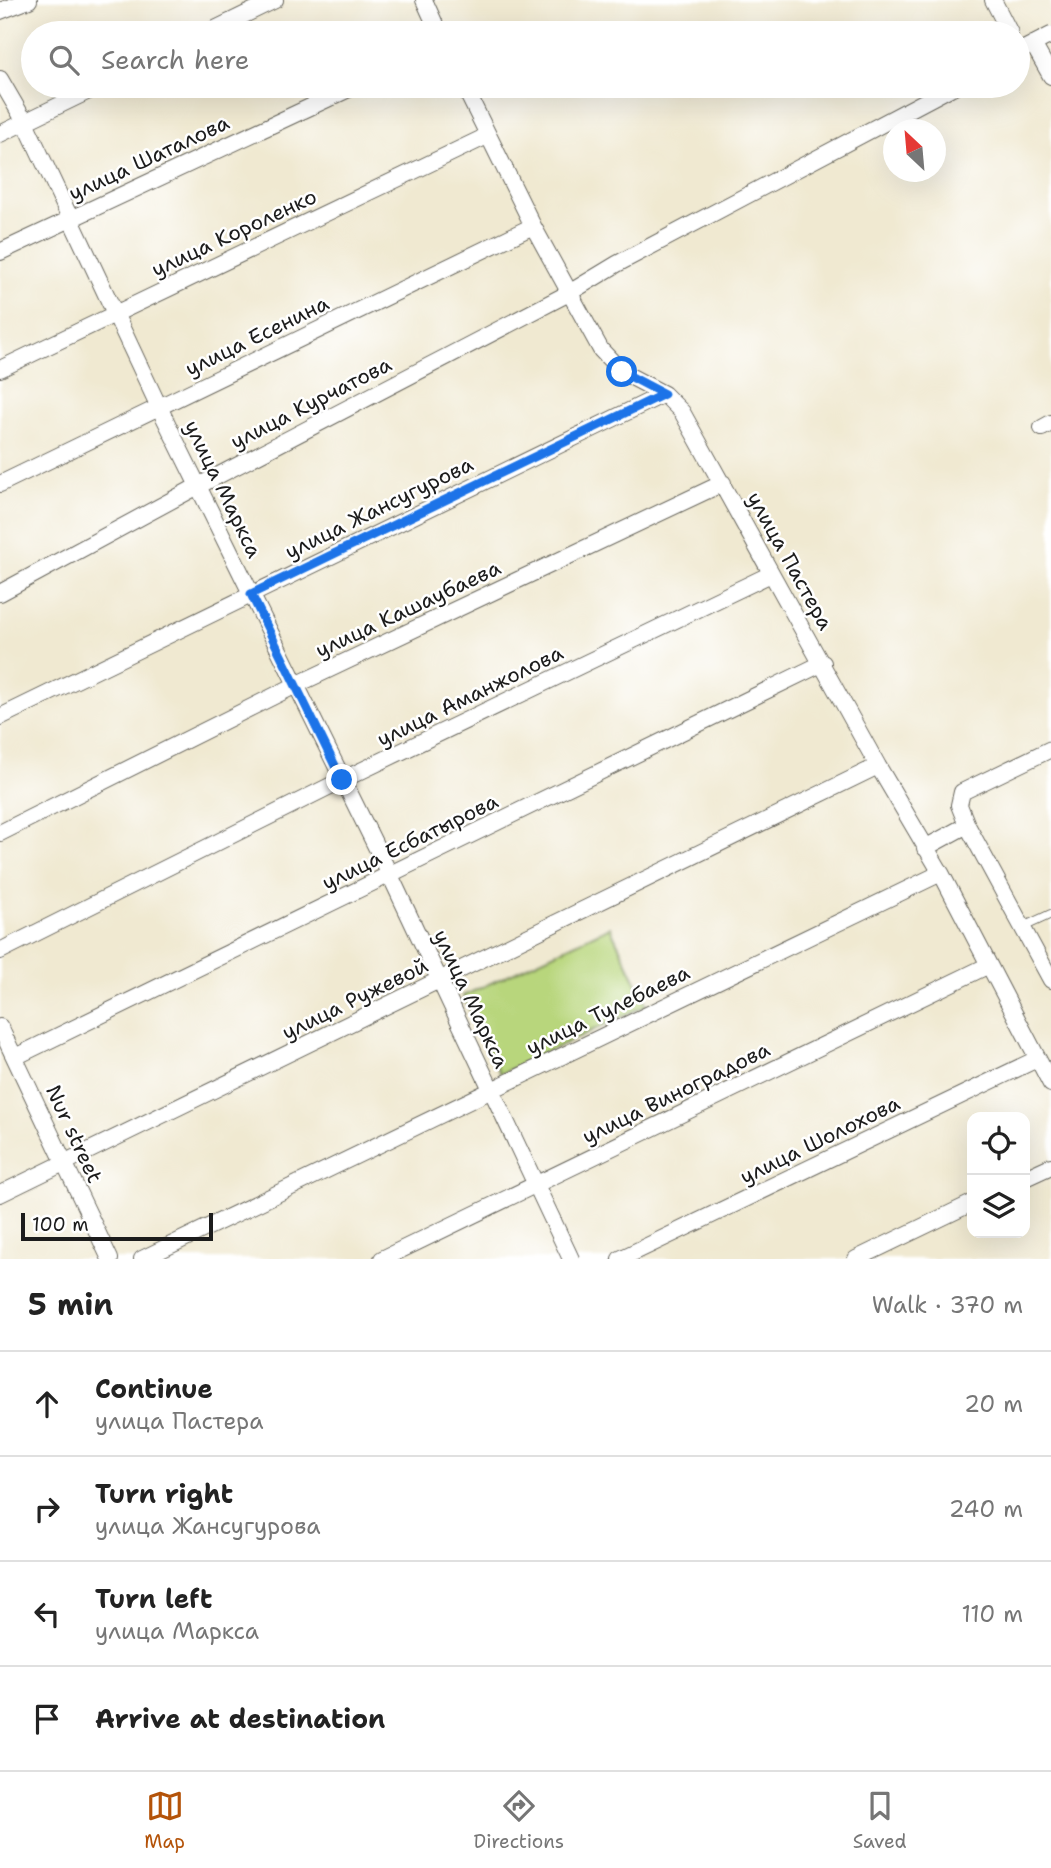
<!DOCTYPE html>
<html lang="en">
<head>
<meta charset="utf-8">
<style>
  :root { --surface:#fff; --page:#f2f2f2; --text:#222; --muted:#767676; --line:#e0e0e0; --accent:#b45309 }
  body { margin:0; font-family:"Shantell Sans",sans-serif; background:var(--page); color:var(--text) }
  .controls { position:absolute; right:21px; bottom:21px; display:grid; overflow:hidden; border-radius:14px; box-shadow:0 7px 28px #0002 }
  .controls button { width:63px; height:63px; display:grid; place-items:center; padding:0; border:0; border-bottom:2px solid var(--line); background:var(--surface); color:var(--text); font:35px sans-serif }
  .compass { position:absolute; left:883px; top:119px; width:63px; height:63px; border-radius:50%; background:var(--surface); box-shadow:0 7px 28px #0002; rotate:334deg }
  .scale { position:absolute; left:21px; bottom:18px; width:192px; box-sizing:border-box; padding-left:7px; border:4px solid #1c1c1c; border-top:0; font-size:19px; line-height:24px; white-space:nowrap; color:#1c1c1c; -webkit-text-stroke:5px #fff; paint-order:stroke }
  .stop { position:absolute; width:21px; height:21px; margin:-16px; border:5px solid #1a73e8; border-radius:50%; background:#fff }
  .stop.end { background:#1a73e8; border-color:#fff; box-shadow:0 2px 7px #0008 }
  .list { margin:0; padding:0; list-style:none }
  h2 { display:flex; justify-content:space-between; align-items:center; height:91px; margin:0; padding:0 28px; font-size:30px }
  h2 small { font-size:23px; font-weight:400; color:var(--muted) }
  .list li { display:grid; grid-template-columns:46px 1fr auto; gap:21px; align-items:center; box-sizing:border-box; height:105px; padding:0 28px; border-top:2px solid var(--line) }
  .list b { display:block; font-size:26px; white-space:nowrap }
  .list p { margin:0; font-size:23px; white-space:nowrap; color:var(--muted) }
  .list em { font-size:23px; font-style:normal; color:var(--muted) }
  .icon { flex:none; width:38px; height:38px; fill:none; stroke:currentColor; stroke-width:2; stroke-linecap:round; stroke-linejoin:round }
  .map { position:relative; flex:none; width:1051px; height:1259px; overflow:hidden }
  .search { position:absolute; background:var(--surface); box-shadow:0 7px 28px #0002; left:21px; right:21px; top:21px; height:77px; display:flex; align-items:center; gap:18px; box-sizing:border-box; padding:0 24px; border-radius:38px; color:var(--muted); font-size:26px }
  .sheet { height:511px; background:var(--surface) }
  nav { display:flex; justify-content:space-around; align-items:center; box-sizing:border-box; height:98px; border-top:2px solid var(--line); background:var(--surface); font-size:19px; color:var(--muted) }
  nav a { display:grid; justify-items:center; gap:4px }
  nav .on { color:var(--accent) }
  .map>svg:first-child { display:block }
  .pitch { fill:#b8d67c; stroke:#6a794c; stroke-width:2 }
  .lines { fill:none; stroke-linecap:round; stroke-linejoin:round }
  .service-casing { stroke:#66645b; stroke-width:10 }
  .minor-casing { stroke:#66645b; stroke-width:18 }
  .service { stroke:#fff; stroke-width:8 }
  .minor { stroke:#fff; stroke-width:16 }
  .route { stroke:#1a73e8; stroke-width:9 }
  .labels { text-anchor:middle; stroke-width:5; stroke-linejoin:round; paint-order:stroke }
  .street-label { font-size:21px; fill:#1c1c1c; stroke:#fff }
</style>
</head>
<body>
<div class="map">
<svg width="1051" height="1259" viewBox="0 0 1051 1259">
  <rect width="100%" height="100%" fill="#fff"/>
  <filter id="ink" filterUnits="userSpaceOnUse"><feTurbulence type="fractalNoise" baseFrequency=".0143" numOctaves="2"/><feDisplacementMap in="SourceGraphic" scale="14" xChannelSelector="R" yChannelSelector="G"/><feConvolveMatrix kernelMatrix="1 2 1 2 8 2 1 2 1" color-interpolation-filters="sRGB"/></filter>
  <filter id="wash" filterUnits="userSpaceOnUse"><feTurbulence type="fractalNoise" baseFrequency=".00686" numOctaves="4" result="noise"/><feDisplacementMap in="SourceGraphic" scale="28" xChannelSelector="R" yChannelSelector="G"/><feGaussianBlur stdDeviation="1.57" result="paint"/><feColorMatrix in="noise" values="0 0 0 0 0 0 0 0 0 0 0 0 0 0 0 0 0 1.4 0 .05"/><feComposite in="paint" operator="in"/></filter>
  <g filter="url(#wash)">
    <rect width="100%" height="100%" fill="#f0e9d1"/>
    <!-- pitch -->
    <path class="pitch" d="M610,927L647,1005L500,1074L463,996Z"/>
  </g>
  <g filter="url(#ink)">
    <g class="lines">
      <defs>
        <path id="service" d="M1023,927L1051,914"/>
        <path id="minor" d="M424,0L439,33
          M993,0L1010,33
          M0,11L29,0
          M207,33L275,0
          M1033,44L1051,76
          M1018,52L1051,35
          M0,79L25,122L159,407L390,875L571,1259
          M464,86L533,226L601,350L622,372L664,394L682,412L878,766L941,873L1051,1084
          M0,134L99,86
          M0,252L355,86
          M0,369L487,136
          M1042,428L1051,423
          M0,484L533,226
          M0,593L198,486L569,293L617,264L954,86
          M0,717L664,394
          M1051,749L962,792L959,805L967,825L1051,980
          M0,833L296,685L723,483
          M925,848L967,825
          M0,951L342,780L771,574
          M0,1027L110,1259
          M15,1057L823,663
          M1025,1178L1051,1166
          M0,1194L878,766
          M142,1259L941,873
          M382,1259L989,965
          M620,1259L1037,1059
          M856,1259L972,1203"/>
      </defs>
      <!-- service casing -->
      <use href="#service" class="service-casing"/>
      <!-- minor casing -->
      <use href="#minor" class="minor-casing"/>
      <!-- service -->
      <use href="#service" class="service"/>
      <!-- minor -->
      <use href="#minor" class="minor"/>
    </g>
  </g>
  <g class="lines" filter="url(#ink)">
    <!-- route -->
    <path class="route" d="M342,780L251,594L664,394L622,372"/>
  </g>
  <g class="labels">
    <!-- street labels -->
    <g class="street-label">
      <text transform="translate(149 158) rotate(-25)" y="7">улица Шаталова</text>
      <text transform="translate(234 233) rotate(-25)" y="7">улица Короленко</text>
      <text transform="translate(257 336) rotate(-26)" y="7">улица Есенина</text>
      <text transform="translate(311 403) rotate(-27)" y="7">улица Курчатова</text>
      <text transform="translate(223 489) rotate(64)" y="7">улица Маркса</text>
      <text transform="translate(379 508) rotate(-26)" y="7">улица Жансугурова</text>
      <text transform="translate(790 561) rotate(61)" y="7">улица Пастера</text>
      <text transform="translate(408 609) rotate(-25)" y="7">улица Кашаубаева</text>
      <text transform="translate(470 696) rotate(-26)" y="7">улица Аманжолова</text>
      <text transform="translate(410 842) rotate(-26)" y="7">улица Есбатырова</text>
      <text transform="translate(355 999) rotate(-26)" y="7">улица Ружевой</text>
      <text transform="translate(471 999) rotate(65)" y="7">улица Маркса</text>
      <text transform="translate(608 1010) rotate(-26)" y="7">улица Тулебаева</text>
      <text transform="translate(676 1093) rotate(-26)" y="7">улица Виноградова</text>
      <text transform="translate(74 1134) rotate(65)" y="7">Nur street</text>
      <text transform="translate(820 1140) rotate(-26)" y="7">улица Шолохова</text>
    </g>
  </g>
</svg>
<div class="controls">
<button><svg class="icon" aria-label="locate" viewBox="0 0 24 24"><circle cx="12" cy="12" r="6"/><path d="M12 2v4M12 18v4M2 12h4M18 12h4"/></svg></button>
<button><svg class="icon" aria-label="layers" viewBox="0 0 24 24"><path d="M12 4l9 5-9 5-9-5zM3 14l9 5 9-5"/></svg></button>
</div>
<svg class="compass" viewBox="-18 -18 36 36"><path d="M0-13l5 13h-10z" fill="#e53935"/><path d="M0 13l5-13h-10z" fill="#767676"/></svg>
<div class="scale">100 m</div>
<div class="stop" style="left:622px;top:372px"></div>
<div class="stop end" style="left:342px;top:780px"></div>
<div class="search"><svg class="icon" aria-label="search" viewBox="0 0 24 24"><circle cx="10" cy="10" r="6"/><path d="M15 15l6 6"/></svg>Search here</div>
</div>
<section class="sheet">
<h2>5 min<small>Walk · 370 m</small></h2>
<ul class="list">
<li><svg class="icon" aria-label="ahead" viewBox="0 0 24 24"><path d="M12 20V5M6 11l6-6 6 6"/></svg><div><b>Continue</b><p>улица Пастера</p></div><em>20 m</em></li>
<li><svg class="icon" aria-label="right" viewBox="0 0 24 24"><path d="M7 20v-9h11M14 6l5 5-5 5"/></svg><div><b>Turn right</b><p>улица Жансугурова</p></div><em>240 m</em></li>
<li><svg class="icon" aria-label="left" viewBox="0 0 24 24"><path d="M17 20v-9H6M10 6l-5 5 5 5"/></svg><div><b>Turn left</b><p>улица Маркса</p></div><em>110 m</em></li>
<li><svg class="icon" aria-label="arrive" viewBox="0 0 24 24"><path d="M6 21V4h12l-3 4 3 4H6"/></svg><div><b>Arrive at destination</b></div></li>
</ul>
</section>
<nav>
<a class="on"><svg class="icon" aria-label="map" viewBox="0 0 24 24"><path d="M3 6l6-2 6 2 6-2v14l-6 2-6-2-6 2zM9 4v14M15 6v14"/></svg>Map</a>
<a><svg class="icon" aria-label="directions" viewBox="0 0 24 24"><path d="M12 3l9 9-9 9-9-9zM9 14v-3h6M13 9l2 2-2 2"/></svg>Directions</a>
<a><svg class="icon" aria-label="saved" viewBox="0 0 24 24"><path d="M7 4h10v16l-5-4-5 4z"/></svg>Saved</a>
</nav>
</body>
</html>
